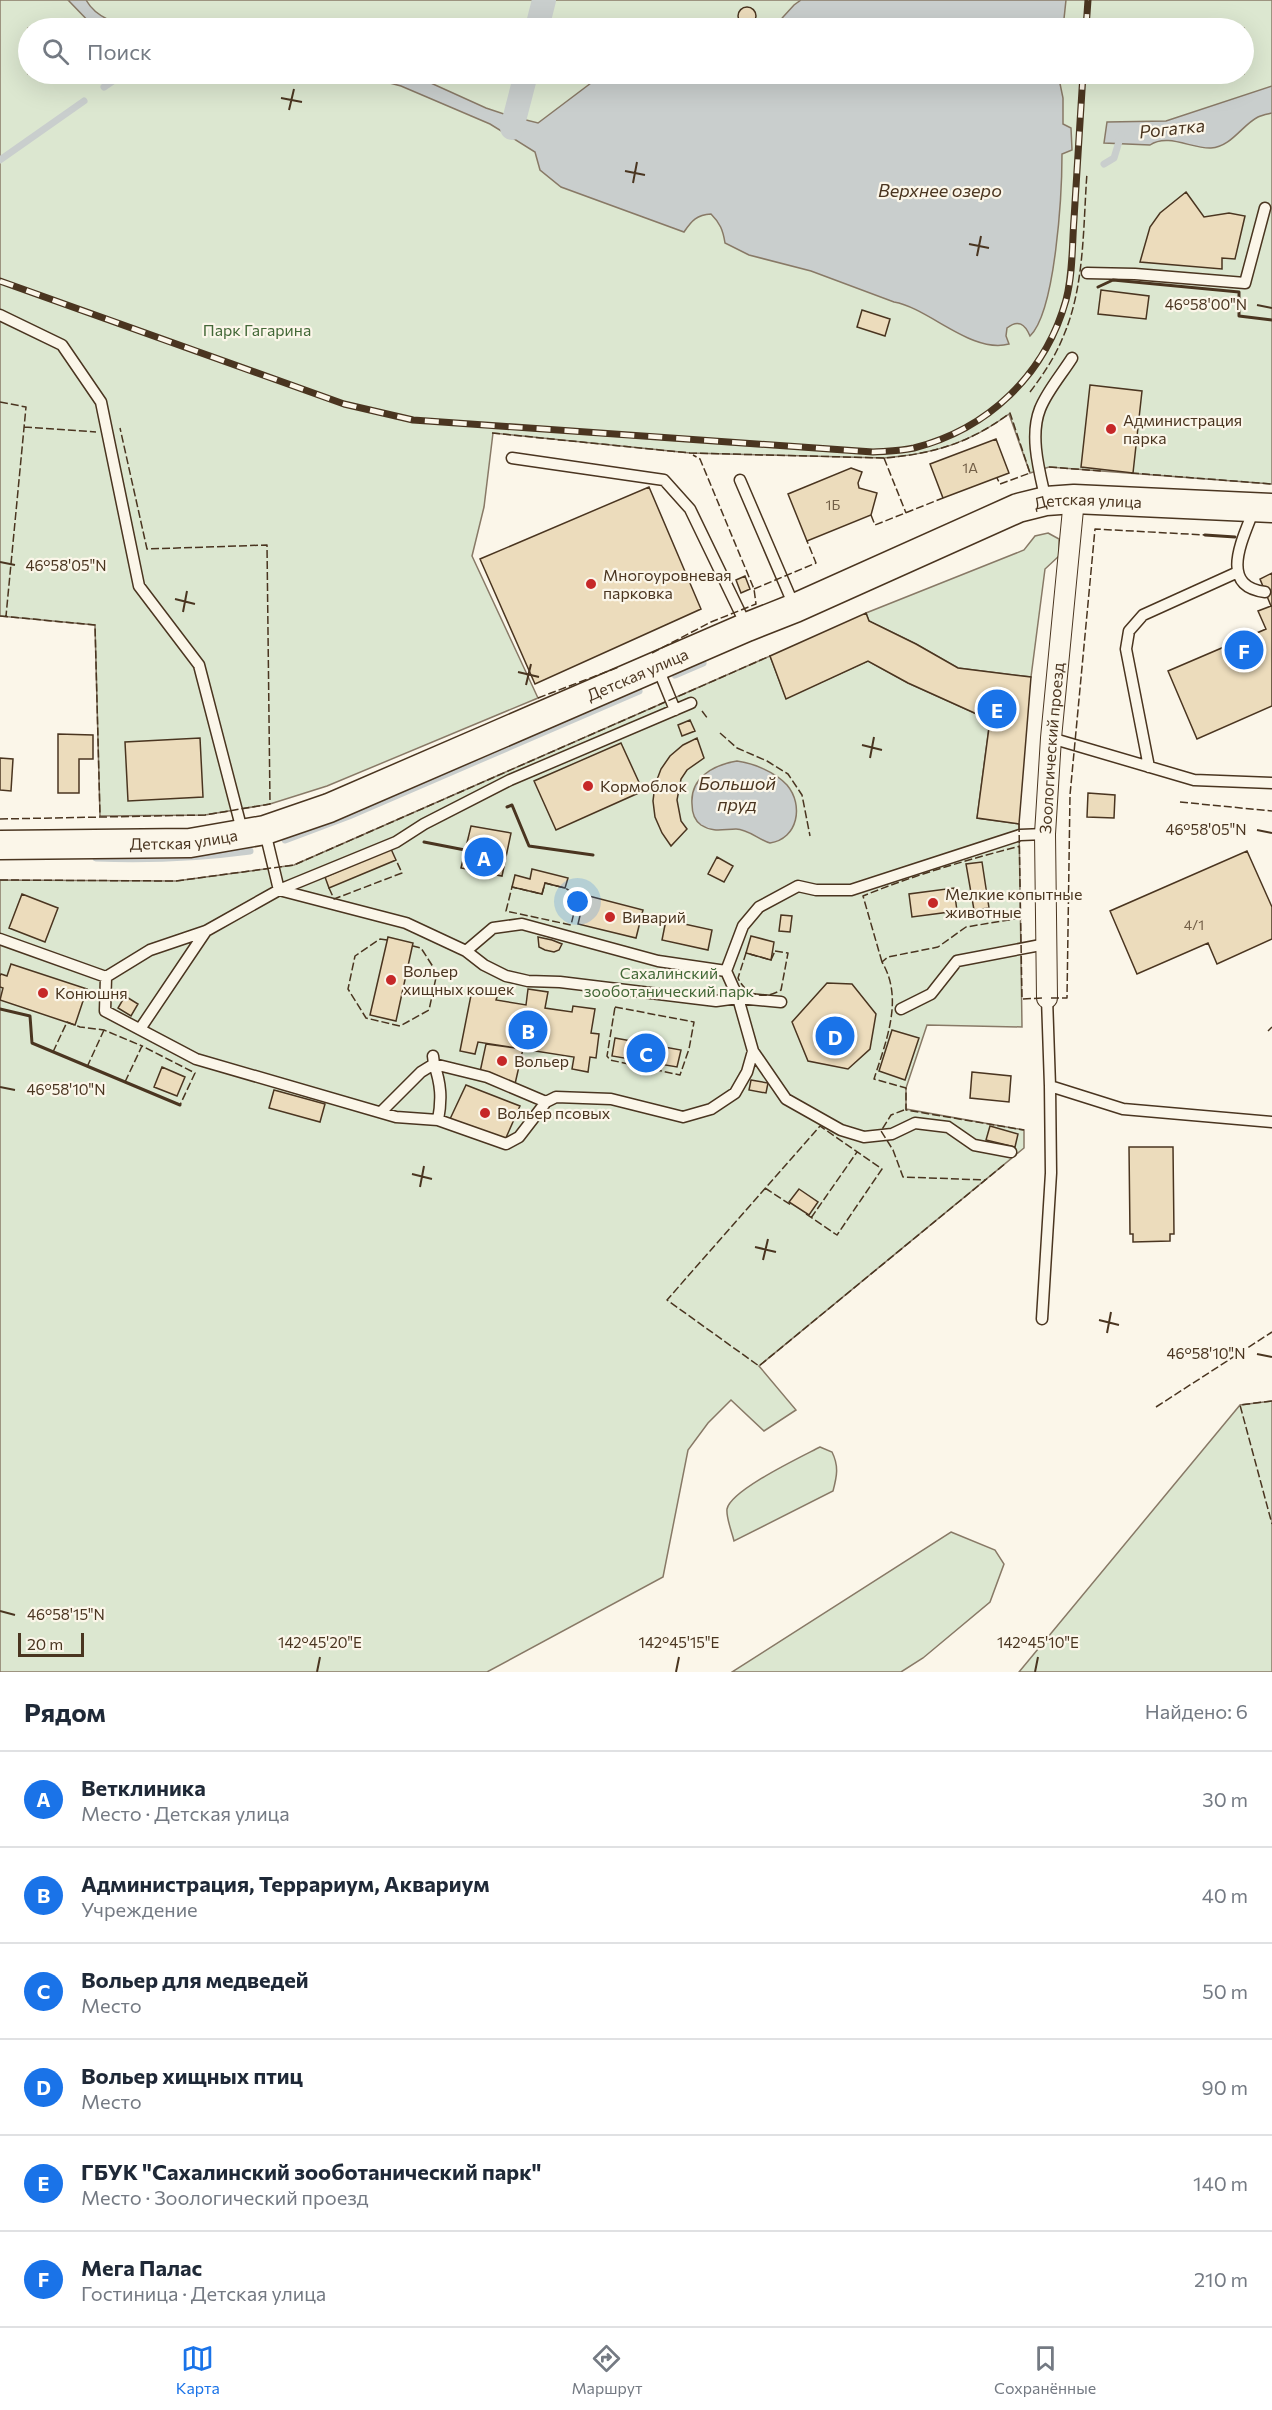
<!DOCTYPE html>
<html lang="ru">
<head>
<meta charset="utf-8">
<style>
  :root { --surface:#fff; --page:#f2f2f3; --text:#1f2937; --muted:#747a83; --line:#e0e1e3; --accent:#1a73e8 }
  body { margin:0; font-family:Commissioner,sans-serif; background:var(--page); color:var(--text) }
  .scale { position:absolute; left:18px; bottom:15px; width:66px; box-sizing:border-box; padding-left:6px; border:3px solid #4a3520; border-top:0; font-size:16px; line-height:21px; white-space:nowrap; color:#4a3520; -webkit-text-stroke:4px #fbf6e9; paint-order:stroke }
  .you { position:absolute; left:578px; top:902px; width:21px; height:21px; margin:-15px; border:4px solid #fff; border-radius:50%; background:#1a73e8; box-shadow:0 0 0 9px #1a73e833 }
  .badge { display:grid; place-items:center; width:39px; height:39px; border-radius:50%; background:var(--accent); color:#fff; font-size:20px; font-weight:700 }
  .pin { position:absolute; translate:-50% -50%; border:3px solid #fff; box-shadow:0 2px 6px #0006 }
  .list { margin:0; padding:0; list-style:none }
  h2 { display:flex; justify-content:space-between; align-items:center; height:78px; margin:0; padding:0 24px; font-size:26px }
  h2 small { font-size:20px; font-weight:400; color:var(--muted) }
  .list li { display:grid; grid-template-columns:39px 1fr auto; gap:18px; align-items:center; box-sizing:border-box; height:96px; padding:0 24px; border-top:2px solid var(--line) }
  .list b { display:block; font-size:22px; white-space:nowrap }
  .list p { margin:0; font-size:20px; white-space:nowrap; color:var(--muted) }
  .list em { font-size:20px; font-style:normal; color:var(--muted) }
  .icon { flex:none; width:33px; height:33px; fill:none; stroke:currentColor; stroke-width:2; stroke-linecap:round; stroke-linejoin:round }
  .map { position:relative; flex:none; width:1272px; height:1672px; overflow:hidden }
  .search { position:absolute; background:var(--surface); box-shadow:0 6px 24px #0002; left:18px; right:18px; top:18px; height:66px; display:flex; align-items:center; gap:15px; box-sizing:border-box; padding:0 21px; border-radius:33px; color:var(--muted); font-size:22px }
  .sheet { height:654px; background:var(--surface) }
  nav { display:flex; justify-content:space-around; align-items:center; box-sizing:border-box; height:84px; border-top:2px solid var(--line); background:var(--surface); font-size:16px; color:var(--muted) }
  nav a { display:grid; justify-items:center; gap:3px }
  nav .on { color:var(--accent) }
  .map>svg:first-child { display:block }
  .green { fill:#dce7d0; stroke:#887966; stroke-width:1.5; fill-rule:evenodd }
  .water { fill:#c9cecd; stroke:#887966; stroke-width:1.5 }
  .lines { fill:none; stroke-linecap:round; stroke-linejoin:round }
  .stream { stroke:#c9cecd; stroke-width:7 }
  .canal { stroke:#c9cecd; stroke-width:24 }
  .building { fill:#ecdcbc; stroke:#4a3520; stroke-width:1.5 }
  .lane-casing { stroke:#4a3520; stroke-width:13 }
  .street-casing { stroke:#4a3520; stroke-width:22 }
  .secondary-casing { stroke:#4a3520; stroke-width:31 }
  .lane { stroke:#fbf6e9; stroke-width:10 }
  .street { stroke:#fbf6e9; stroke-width:20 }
  .secondary { stroke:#fbf6e9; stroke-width:28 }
  .rail-casing { stroke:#4a3520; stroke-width:7 }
  .rail { stroke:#fbf6e9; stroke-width:4.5; stroke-dasharray:14; stroke-linecap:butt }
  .fence { stroke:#4a3520; stroke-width:1.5; stroke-dasharray:8 3; stroke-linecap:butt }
  .wall { stroke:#4a3520; stroke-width:3 }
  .ticks { fill:none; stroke:#4a3520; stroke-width:2 }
  .poi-dot { fill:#c62828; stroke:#fbf6e9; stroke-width:2 }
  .labels { text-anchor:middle; stroke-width:4.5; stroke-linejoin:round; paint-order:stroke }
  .number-label { font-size:14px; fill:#725f47 }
  .park-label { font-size:16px; fill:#436837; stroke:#fbf6e9 }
  .poi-label { font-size:16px; fill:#4a3520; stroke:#fbf6e9; text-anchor:start }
  .street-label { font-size:16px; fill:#4a3520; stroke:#fbf6e9 }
  .water-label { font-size:18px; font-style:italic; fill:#4a3520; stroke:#fbf6e9 }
  .ticks-label { font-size:15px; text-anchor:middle; fill:#4a3520; stroke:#fbf6e9; stroke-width:4.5; stroke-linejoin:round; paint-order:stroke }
</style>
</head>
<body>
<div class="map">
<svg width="1272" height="1672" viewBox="0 0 1272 1672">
  <rect width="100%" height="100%" fill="#fbf6e9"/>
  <!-- green -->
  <path class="green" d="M0,0H1272V484L1049,467L1030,473L1009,414C970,443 933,454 884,458L690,453L493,433L484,507L472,556L538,698L327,786L270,804L205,815L100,816L95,625L0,616ZM28,28H1244V74H28Z
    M1048,533L1059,539V556L1045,569L1031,677L958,668L916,644L869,621L866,613L1024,550L1035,536Z
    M770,656L786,698L868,661L908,683L990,720L977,818L1019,824L1022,1027L927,1025L906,1088V1109L1024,1130V1148L759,1366L796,1410L764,1431L731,1400L708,1423L688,1450L663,1577L487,1672H0V880L176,881L294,865Z
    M1272,1401V1672H1019L1240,1405Z
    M820,1447L832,1452C839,1466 837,1476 833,1491L734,1541C732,1532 726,1518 727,1509C731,1490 801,1457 820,1447Z
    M951,1532L995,1550L1004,1564L990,1602L923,1658L901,1672H732Z"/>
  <!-- water -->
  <path class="water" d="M68,0H86C96,18 119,26 139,28H95Z
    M801,0H1066L1063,28H773L794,5Z
    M356,74H411L486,108L510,116L538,123L603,74H1058L1063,98V124L1071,128L1072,150L1062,154C1062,191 1056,311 1030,336C1025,324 1018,319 1007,328L1006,336L1009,344C971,354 929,308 894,302L811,271L749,255L725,243C723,230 720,223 711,214C697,215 692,220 684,232L561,187L540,170L535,152L490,124L401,86Z
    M1272,86V113C1268,114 1262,115 1258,117C1242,125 1231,147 1211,148C1192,149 1168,133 1150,145L1104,143L1107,122L1166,121Z
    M737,761C753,763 775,772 787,785C804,805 798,839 770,843C759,840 748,829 736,829C724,829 713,833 701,825C694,820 692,811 692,804C690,778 713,765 737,761Z"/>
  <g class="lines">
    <!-- stream -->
    <path class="stream" d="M104,87L123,74
      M0,160L84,101
      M1104,164L1114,158L1121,135
      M675,675L703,663
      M285,840L349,816L639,691
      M96,858C148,860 198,858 250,851"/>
    <!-- canal -->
    <path class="canal" d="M537,28L544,0
      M512,128L526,74"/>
  </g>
  <!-- building -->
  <path class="building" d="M738 16a9 9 0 1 1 18 0a9 9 0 1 1-18 0Z
    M1186,192L1204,217L1229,213L1245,216L1235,259L1222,258V269L1140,262L1150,227L1160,213Z
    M1101,290L1149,296L1146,319L1098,314Z
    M862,310L890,319L885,336L857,327Z
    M1090,385L1142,391L1133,473L1081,467Z
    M996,439L1009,473L943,498L930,464Z
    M851,468L862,472L858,483L859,488L877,493L871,515L807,541L788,494Z
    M649,487L701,609L535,684L480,559Z
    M1272,573V706L1197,739L1168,671L1266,629L1258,611L1271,606L1260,579Z
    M745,576L750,589L741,593L736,580Z
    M866,613L869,621L916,644L958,668L1031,677L1019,824L977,818L990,720L908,683L868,661L786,699L770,656Z
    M690,720L695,731L682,736L678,725Z
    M58,734L93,735V759H79V793H58Z
    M200,738L203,797L128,801L125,742Z
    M697,738L704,758L687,770L681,779L677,800L681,821L687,829L671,846L662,833L655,817L653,801L655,785L661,769L670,756L683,745Z
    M621,743L643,791L556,830L534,781Z
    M0,758L13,759L11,791L0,790Z
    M1088,793L1115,795L1114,818L1087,817Z
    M471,826L511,833L502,876L461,868Z
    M391,849L396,860L329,888L325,877Z
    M1247,851L1272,907V939L1217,964L1208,943L1137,974L1110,911Z
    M717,857L733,866L724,882L708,874Z
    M982,862L989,908L974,910L966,864Z
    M532,869L568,878L565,888L545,883L542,894L512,887L515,875L530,879Z
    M954,888L957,911L912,917L909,894Z
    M22,894L58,908L45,942L9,928Z
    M585,895L643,910L636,938L578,924Z
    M781,915L792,916L790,932L779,931Z
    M666,920L712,930L708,950L662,940Z
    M751,936L774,942L771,960L746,953Z
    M388,937L413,943L396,1021L370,1015Z
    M538,937L552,940L562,944L559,950L554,952L545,950L539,947Z
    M11,964L87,989L75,1025L0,1000L3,988L0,987V976L1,974L7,976Z
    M827,983L852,984L876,1014L870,1049L848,1069L808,1061L792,1022Z
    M528,989L548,992L545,1008L572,1012L573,1006L595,1009L591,1033L599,1034L596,1058L590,1057L588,1072L572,1069L574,1057L478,1042L475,1054L460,1051L472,990L498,994L496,1000L526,1005Z
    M125,996L138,1004L131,1016L118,1008Z
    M892,1030L919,1038L905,1080L879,1071Z
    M615,1038L681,1050L677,1067L612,1056Z
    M486,1044L523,1049L515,1084L480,1072Z
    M162,1067L185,1077L177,1096L154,1087Z
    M972,1072L1011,1076L1009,1102L970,1098Z
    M751,1080L768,1083L766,1093L749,1090Z
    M466,1085L520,1106L505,1140L450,1119Z
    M274,1090L325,1104L320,1122L269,1108Z
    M990,1126L1018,1134L1015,1147L986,1140Z
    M1129,1147H1173L1174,1234H1170V1241L1133,1242V1234H1130Z
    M799,1189L818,1202L809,1215L789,1202Z"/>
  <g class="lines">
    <defs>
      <path id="lane" d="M1087,273L1135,274L1245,283L1265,208
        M0,315L62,345L101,402L139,586L199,665L243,834
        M512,458L664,480L690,509L747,627
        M740,480L795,608
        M1046,501C1040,473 1029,437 1040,409C1047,391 1062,374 1072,358
        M1254,509C1244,537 1217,586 1265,592
        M657,666L675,710
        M1051,738L1194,780L1272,783
        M1149,767L1126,649L1129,631L1143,615L1238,572
        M265,832L279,890
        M279,890L406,923L466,951L484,965L506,976L528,981L560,982L716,1001L738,998L781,1002
        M0,939L106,977L150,950L206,931L279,890L396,842L424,824L510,780L691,703
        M466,951L493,928L522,924L658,961L726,971
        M106,977L105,1011L196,1059L396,1117L438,1120L506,1144L519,1137L546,1102L556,1097L611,1099L683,1117L711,1109L735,1093L747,1072L753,1051L738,998L726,971L743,926L759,907L798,886L816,890H851L1020,835L1045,834
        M1047,998L1050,1086L1123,1109L1272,1122
        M901,1009L931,994L957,961L1046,944
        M140,1029L206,931
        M753,1051L786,1099L841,1130L864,1137L892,1134L915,1123L948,1127L974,1145L1011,1152
        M433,1056L434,1064L487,1077L546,1102
        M381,1112L421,1072L434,1064C441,1084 442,1099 438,1120
        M1042,1319L1051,1173L1050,1086"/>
      <g id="street">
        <path id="s1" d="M1047,998L1045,834L1051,738L1074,499"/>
      </g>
      <g id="secondary">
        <path id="s2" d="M0,845L190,843L265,830L329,808L747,627L795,608L1018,508L1046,501L1074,499L1272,508"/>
      </g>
    </defs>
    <!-- lane casing -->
    <use href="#lane" class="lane-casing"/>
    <!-- street casing -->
    <use href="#street" class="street-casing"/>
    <!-- secondary casing -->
    <use href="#secondary" class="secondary-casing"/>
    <!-- lane -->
    <use href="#lane" class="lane"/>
    <!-- street -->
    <use href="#street" class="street"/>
    <!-- secondary -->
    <use href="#secondary" class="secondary"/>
    <defs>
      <path id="rail" d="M1086,28L1088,0
        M0,281L344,404L413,420L873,452C887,451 901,451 914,448C988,429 1045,375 1066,300C1073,274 1072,245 1074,219C1077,170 1080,122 1083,74"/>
    </defs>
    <!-- rail casing -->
    <use href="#rail" class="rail-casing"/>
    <!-- rail -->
    <use href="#rail" class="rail"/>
    <!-- fence -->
    <path class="fence" d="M1030,392C1043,375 1055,357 1063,337C1085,287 1083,226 1087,173
      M0,402L26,407L6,616
      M24,427L96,432
      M492,433L690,453L884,458C933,454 970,443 1010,413L1030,473L1000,484L997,478
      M884,458L906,513
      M1049,467L1101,471
      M1131,473L1272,484
      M871,515L875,525L943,498
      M754,589L816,563L807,541
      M0,616L95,625L100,816
      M652,653L711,622L756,604L754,589L700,459L693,455
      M538,698L619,667
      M702,711L708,719
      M720,733L737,748L767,761L788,774L802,795L810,836
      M1180,802L1272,811
      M0,819L205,815L270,804L267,545L147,549L120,428
      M1019,824L1022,999L1042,998
      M0,880L176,881L294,865L770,656
      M545,883L565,888L578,896L571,925L506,911L512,887L542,894Z
      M329,888L334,899L402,873L396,860
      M1021,918L966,927L938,947L888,957L882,962C904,999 886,1041 874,1079L906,1088V1110L1024,1130
      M387,940L380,939L355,956L348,989L366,1018L400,1026L429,1010L437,973L421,948L413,946
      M775,951L788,953L781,990C765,1000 746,996 738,978L746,953L771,960Z
      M882,962L863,896C914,875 967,860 1020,846
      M1051,998H1067L1070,795L1095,529L1205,535
      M615,1007L694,1022L689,1049L680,1075L610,1060L607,1056Z
      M1268,1031L1272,1027
      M53,1052L67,1022L80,1027L104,1030L142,1046
      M87,1067L104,1030
      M125,1082L142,1046L195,1073L180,1105
      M904,1110L891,1115L881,1131L893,1150L903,1177L986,1180
      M765,1188L791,1205
      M806,1214L837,1235L882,1169L820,1126L667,1300L759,1366L1006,1163
      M811,1218L857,1152
      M1272,1401L1240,1405L1272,1524
      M1156,1407L1272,1332"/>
    <!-- wall -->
    <path class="wall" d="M1098,287L1113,280L1239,292V316L1272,320
      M1205,535L1235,537
      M507,807L512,805L529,846L593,855
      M424,842L465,850
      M0,1009L30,1016L32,1043L180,1105"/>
  </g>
  <!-- ticks -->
  <path class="ticks" d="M281,98L302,102M289,110L294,89M625,171L645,175M633,183L637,162M969,244L989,248M977,256L981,236M1257,305L1272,308M0,562L15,565M175,599L195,604M183,612L187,591M518,672L539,677M526,685L531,664M862,745L882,750M870,758L874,737M1257,830L1272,833M0,1087L15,1090M412,1174L432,1179M420,1187L424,1166M755,1247L776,1252M763,1260L768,1239M1099,1320L1119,1325M1107,1333L1111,1312M1257,1354L1272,1357M0,1611L15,1615M317,1672L320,1657M676,1672L679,1657M1035,1672L1038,1657"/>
  <!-- markers -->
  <g class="poi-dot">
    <circle cx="1111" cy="429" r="6"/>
    <circle cx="591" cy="584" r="6"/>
    <circle cx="588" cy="786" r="6"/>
    <circle cx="933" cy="903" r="6"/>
    <circle cx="610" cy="917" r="6"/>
    <circle cx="391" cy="980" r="6"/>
    <circle cx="43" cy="993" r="6"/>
    <circle cx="502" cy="1061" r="6"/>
    <circle cx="485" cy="1113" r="6"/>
  </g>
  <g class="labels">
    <!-- number labels -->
    <g class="number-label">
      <text x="970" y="473">1А</text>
      <text x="833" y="510">1Б</text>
      <text x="1194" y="930">4/1</text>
    </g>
    <!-- park labels -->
    <g class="park-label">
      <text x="257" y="336">Парк Гагарина</text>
      <text x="669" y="979">Сахалинский<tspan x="669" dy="18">зооботанический парк</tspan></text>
    </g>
    <!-- poi labels -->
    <g class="poi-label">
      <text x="1123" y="426">Администрация<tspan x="1123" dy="18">парка</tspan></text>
      <text x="603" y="581">Многоуровневая<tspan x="603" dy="18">парковка</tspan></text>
      <text x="600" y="792">Кормоблок</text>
      <text x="945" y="900">Мелкие копытные<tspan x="945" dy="18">животные</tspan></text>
      <text x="622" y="923">Виварий</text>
      <text x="403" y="977">Вольер<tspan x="403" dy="18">хищных кошек</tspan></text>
      <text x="55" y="999">Конюшня</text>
      <text x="514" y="1067">Вольер</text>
      <text x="497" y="1119">Вольер псовых</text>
    </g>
    <!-- street labels -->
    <g class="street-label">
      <text dy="6" stroke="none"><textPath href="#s2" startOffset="1156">Детская улица</textPath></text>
      <text dy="6" stroke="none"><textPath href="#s2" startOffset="670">Детская улица</textPath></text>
      <text dy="6" stroke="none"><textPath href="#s1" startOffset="250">Зоологический проезд</textPath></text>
      <text dy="6" stroke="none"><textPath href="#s2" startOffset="184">Детская улица</textPath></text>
    </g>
    <!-- water labels -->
    <g class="water-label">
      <text transform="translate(1172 129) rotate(-6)" y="6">Рогатка</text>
      <text x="940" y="197">Верхнее озеро</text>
      <text x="737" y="790">Большой<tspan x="737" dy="21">пруд</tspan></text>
    </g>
  </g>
  <g class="ticks-label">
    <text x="1206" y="310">46°58'00"N</text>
    <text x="66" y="571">46°58'05"N</text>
    <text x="1206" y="835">46°58'05"N</text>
    <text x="66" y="1095">46°58'10"N</text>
    <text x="1206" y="1359">46°58'10"N</text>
    <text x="66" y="1620">46°58'15"N</text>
    <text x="320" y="1648">142°45'20"E</text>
    <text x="679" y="1648">142°45'15"E</text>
    <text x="1038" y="1648">142°45'10"E</text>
  </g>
</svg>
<div class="scale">20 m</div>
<div class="you"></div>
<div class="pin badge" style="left:484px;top:857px">A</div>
<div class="pin badge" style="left:528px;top:1030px">B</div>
<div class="pin badge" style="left:646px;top:1053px">C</div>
<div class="pin badge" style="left:835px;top:1036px">D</div>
<div class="pin badge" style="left:997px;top:709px">E</div>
<div class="pin badge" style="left:1244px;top:650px">F</div>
<div class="search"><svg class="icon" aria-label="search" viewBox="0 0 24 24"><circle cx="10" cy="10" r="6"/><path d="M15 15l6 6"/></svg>Поиск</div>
</div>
<section class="sheet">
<h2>Рядом<small>Найдено: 6</small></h2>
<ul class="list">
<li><span class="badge">A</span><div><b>Ветклиника</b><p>Место · Детская улица</p></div><em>30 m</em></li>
<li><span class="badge">B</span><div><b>Администрация, Террариум, Аквариум</b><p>Учреждение</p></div><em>40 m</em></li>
<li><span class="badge">C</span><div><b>Вольер для медведей</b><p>Место</p></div><em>50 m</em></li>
<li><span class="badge">D</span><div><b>Вольер хищных птиц</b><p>Место</p></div><em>90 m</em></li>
<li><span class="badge">E</span><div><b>ГБУК &quot;Сахалинский зооботанический парк&quot;</b><p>Место · Зоологический проезд</p></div><em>140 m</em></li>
<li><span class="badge">F</span><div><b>Мега Палас</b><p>Гостиница · Детская улица</p></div><em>210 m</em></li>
</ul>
</section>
<nav>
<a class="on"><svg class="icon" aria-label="map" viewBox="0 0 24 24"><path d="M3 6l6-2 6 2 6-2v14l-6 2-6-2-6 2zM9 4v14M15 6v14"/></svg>Карта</a>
<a><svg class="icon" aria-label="directions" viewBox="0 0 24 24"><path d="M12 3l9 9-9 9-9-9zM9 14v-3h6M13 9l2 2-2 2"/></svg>Маршрут</a>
<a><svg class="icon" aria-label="saved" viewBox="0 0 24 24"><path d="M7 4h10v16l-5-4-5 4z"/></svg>Сохранённые</a>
</nav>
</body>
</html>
